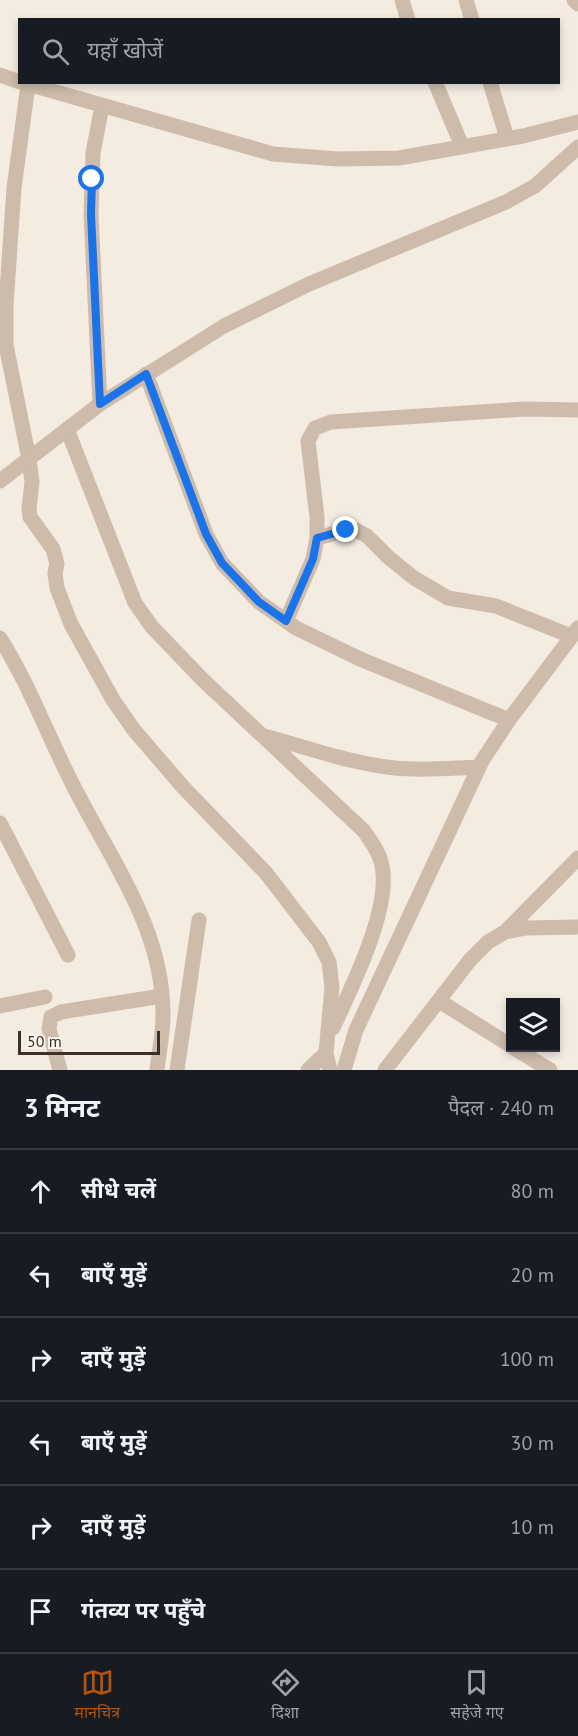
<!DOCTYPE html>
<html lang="hi">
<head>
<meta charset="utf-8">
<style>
  :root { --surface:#171b24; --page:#242831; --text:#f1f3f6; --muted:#9ea1a6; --line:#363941; --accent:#b45309 }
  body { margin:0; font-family:"PT Sans","Noto Sans Devanagari",sans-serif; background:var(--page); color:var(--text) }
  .controls { position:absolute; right:18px; bottom:18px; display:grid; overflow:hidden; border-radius:0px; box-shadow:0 3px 9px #0003 }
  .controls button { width:54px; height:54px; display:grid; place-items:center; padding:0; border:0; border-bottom:2px solid var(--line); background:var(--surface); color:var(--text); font:30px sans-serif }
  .scale { position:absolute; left:18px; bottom:15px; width:142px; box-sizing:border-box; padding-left:6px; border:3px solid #3b302b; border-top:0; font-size:16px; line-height:21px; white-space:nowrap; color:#3b302b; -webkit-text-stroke:4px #fbf5ee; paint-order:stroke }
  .stop { position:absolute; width:18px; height:18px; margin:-14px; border:4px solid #1a73e8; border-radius:50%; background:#fff }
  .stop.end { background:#1a73e8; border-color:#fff; box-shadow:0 2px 6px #0008 }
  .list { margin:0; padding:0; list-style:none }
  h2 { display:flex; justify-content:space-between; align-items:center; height:78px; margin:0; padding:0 24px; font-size:26px }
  h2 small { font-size:20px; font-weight:400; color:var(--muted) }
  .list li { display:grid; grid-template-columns:39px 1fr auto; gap:18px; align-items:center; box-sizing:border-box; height:84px; padding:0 24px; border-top:2px solid var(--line) }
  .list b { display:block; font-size:22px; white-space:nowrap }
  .list em { font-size:20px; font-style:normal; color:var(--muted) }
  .icon { flex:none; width:33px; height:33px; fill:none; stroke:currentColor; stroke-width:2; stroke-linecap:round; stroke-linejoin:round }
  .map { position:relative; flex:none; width:578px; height:1070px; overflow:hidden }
  .search { position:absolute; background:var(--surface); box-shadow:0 3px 9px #0003; left:18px; right:18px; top:18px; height:66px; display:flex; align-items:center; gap:15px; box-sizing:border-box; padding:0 21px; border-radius:0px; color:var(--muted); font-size:22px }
  .sheet { height:582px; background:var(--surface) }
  nav { display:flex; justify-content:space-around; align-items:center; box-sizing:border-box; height:84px; border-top:2px solid var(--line); background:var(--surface); font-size:16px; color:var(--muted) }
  nav a { display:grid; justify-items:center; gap:3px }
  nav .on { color:var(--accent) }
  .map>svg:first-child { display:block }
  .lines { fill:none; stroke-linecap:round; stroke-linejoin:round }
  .minor { stroke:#cdbbac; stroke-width:15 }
  .tertiary { stroke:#cdbbac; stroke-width:15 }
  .route { stroke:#1a73e8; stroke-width:8 }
</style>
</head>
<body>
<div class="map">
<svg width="578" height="1070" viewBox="0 0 578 1070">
  <rect width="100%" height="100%" fill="#f4ebe1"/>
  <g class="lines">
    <!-- minor -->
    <path class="minor" d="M402,0L408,20
      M466,0L472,20
      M574,0L578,4
      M435,82L462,146
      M490,82L507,138
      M28,85L14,188L6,305V345L29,459L32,482L29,509L30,517L53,549L57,564L55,573L57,588L71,624L113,700L134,730L183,787L266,873L319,942L329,962L332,987L326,1053L330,1070
      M146,374L206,534L222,563L259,602L296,628L360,659L509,720
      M100,404L91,214L93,153L102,106
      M67,429L135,603L152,627L203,680L364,831C373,844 382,856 383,873C387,917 351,988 333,1028
      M317,538L347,530H356L367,536L388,557L414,578L448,598L496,606L571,636
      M286,621L313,559L317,538V517L308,441L315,428L331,422L525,409L578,410
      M0,638C29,684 48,736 73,785C110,859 164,929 163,1016C163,1034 159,1052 157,1070
      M264,736C306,747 352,764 395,768C423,771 451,768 479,767
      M0,823L68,955
      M505,932L578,858
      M439,1001L510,1045
      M0,1006L45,997
      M514,1048L550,1070
      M60,1070L49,1029L51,1017L61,1012L162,996
      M177,1070L199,920
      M308,1070L326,1053
      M344,1070L356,1030L482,761L509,720L578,628
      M385,1070L470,960L488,942L505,932L526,928L578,927"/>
    <!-- tertiary -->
    <path class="tertiary" d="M0,75L20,82
      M21,82L273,154L338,159L399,158L523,136L578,122
      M0,481L100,404L224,326L309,284L506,202L535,186L578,147"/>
  </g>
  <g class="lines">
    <!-- route -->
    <path class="route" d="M92,179L91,214L100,404L146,374L206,534L222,563L259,602L286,621L313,559L317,538L346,530"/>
  </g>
</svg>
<div class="controls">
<button><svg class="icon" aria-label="layers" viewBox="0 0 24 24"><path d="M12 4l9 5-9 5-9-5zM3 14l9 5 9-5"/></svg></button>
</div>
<div class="scale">50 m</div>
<div class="stop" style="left:92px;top:179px"></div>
<div class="stop end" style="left:346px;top:530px"></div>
<div class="search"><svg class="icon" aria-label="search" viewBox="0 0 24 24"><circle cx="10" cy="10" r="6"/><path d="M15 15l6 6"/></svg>यहाँ खोजें</div>
</div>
<section class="sheet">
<h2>3 मिनट<small>पैदल · 240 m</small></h2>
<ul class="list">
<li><svg class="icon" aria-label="ahead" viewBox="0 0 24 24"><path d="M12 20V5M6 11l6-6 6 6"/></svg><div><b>सीधे चलें</b></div><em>80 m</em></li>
<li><svg class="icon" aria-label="left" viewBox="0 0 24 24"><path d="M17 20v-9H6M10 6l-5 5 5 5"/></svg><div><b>बाएँ मुड़ें</b></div><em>20 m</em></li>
<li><svg class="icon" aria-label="right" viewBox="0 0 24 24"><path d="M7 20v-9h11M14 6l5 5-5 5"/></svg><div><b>दाएँ मुड़ें</b></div><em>100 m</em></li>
<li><svg class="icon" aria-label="left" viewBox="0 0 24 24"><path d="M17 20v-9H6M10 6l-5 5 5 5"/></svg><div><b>बाएँ मुड़ें</b></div><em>30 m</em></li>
<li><svg class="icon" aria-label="right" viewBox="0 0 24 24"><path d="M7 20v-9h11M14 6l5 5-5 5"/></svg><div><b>दाएँ मुड़ें</b></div><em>10 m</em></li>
<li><svg class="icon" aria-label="arrive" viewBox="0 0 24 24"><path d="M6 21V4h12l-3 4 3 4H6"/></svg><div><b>गंतव्य पर पहुँचे</b></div></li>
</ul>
</section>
<nav>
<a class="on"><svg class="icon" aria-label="map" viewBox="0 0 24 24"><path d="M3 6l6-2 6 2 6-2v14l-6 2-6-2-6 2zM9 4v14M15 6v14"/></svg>मानचित्र</a>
<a><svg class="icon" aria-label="directions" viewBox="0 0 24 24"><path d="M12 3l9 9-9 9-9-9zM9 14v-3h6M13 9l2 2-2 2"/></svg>दिशा</a>
<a><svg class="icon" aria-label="saved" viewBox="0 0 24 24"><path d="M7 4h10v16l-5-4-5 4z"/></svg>सहेजे गए</a>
</nav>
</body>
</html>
